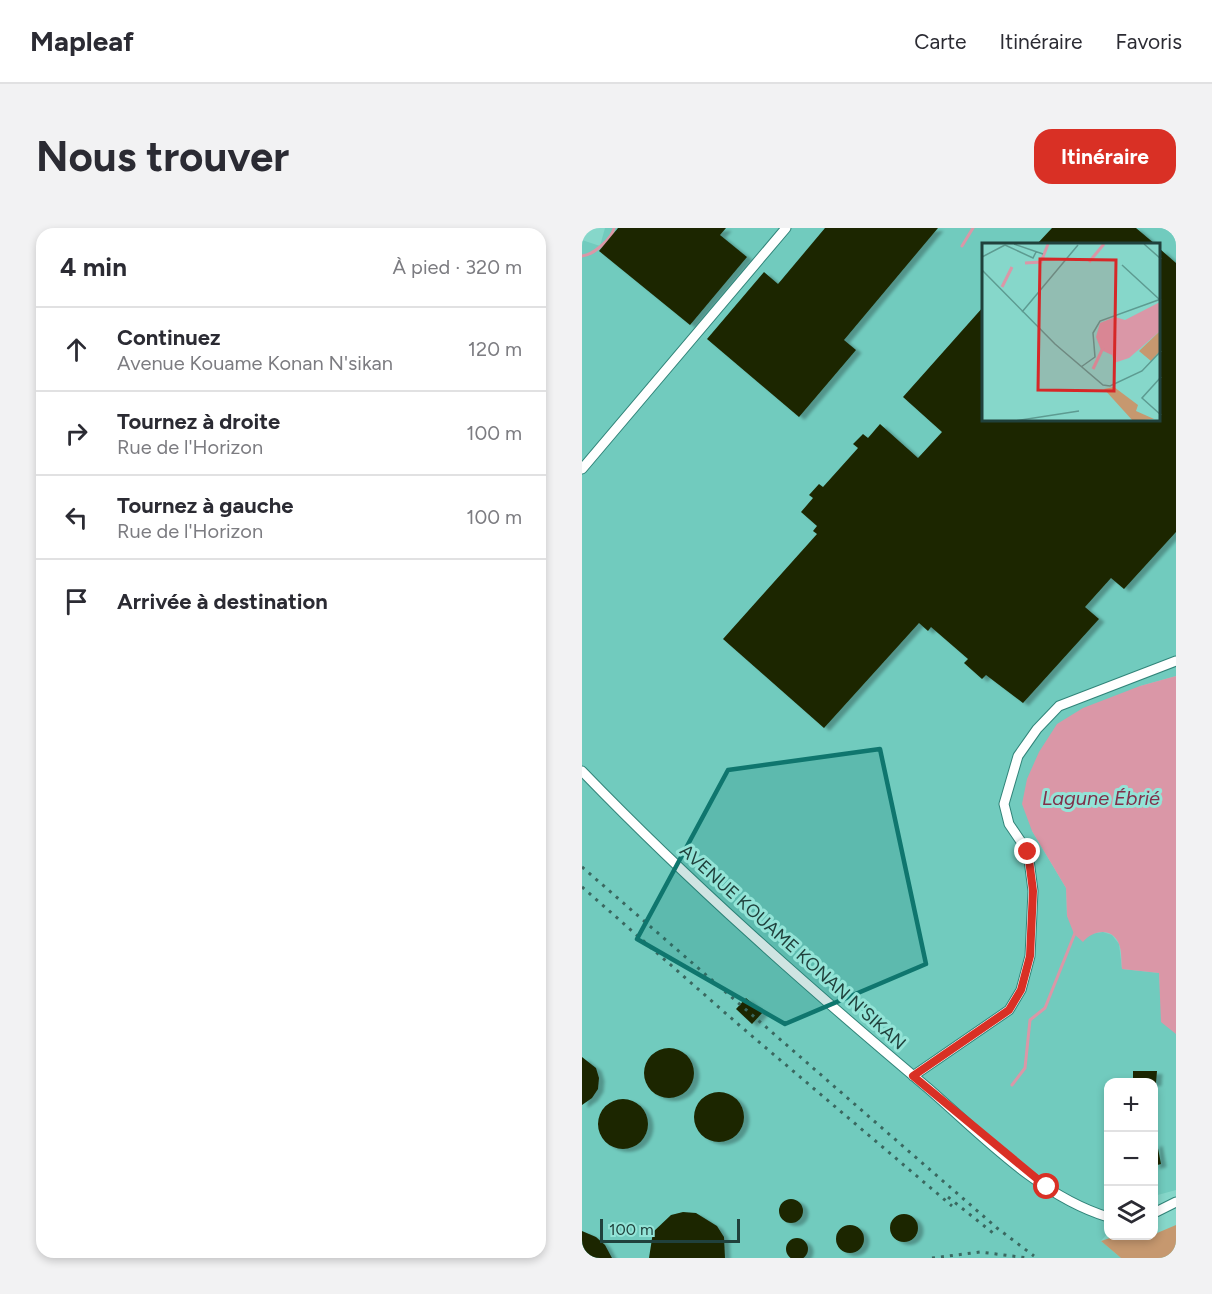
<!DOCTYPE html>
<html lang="fr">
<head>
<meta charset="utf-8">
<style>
  :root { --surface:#fff; --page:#f2f2f3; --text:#2b2b33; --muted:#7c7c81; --line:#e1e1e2; --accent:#d93025 }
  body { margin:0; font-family:Figtree,sans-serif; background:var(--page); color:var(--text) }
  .controls { position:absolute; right:18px; bottom:18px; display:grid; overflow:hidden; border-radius:12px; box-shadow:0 3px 9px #0003 }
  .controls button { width:54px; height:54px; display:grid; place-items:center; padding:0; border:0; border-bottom:2px solid var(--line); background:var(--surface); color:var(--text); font:30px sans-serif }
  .scale { position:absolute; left:18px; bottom:15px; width:140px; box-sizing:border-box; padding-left:6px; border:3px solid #20413c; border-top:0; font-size:16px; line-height:21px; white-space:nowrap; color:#20413c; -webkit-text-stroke:4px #93e4d7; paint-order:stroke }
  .stop { position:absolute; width:18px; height:18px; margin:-14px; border:4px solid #d93025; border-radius:50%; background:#fff }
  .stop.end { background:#d93025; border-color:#fff; box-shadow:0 2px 6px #0008 }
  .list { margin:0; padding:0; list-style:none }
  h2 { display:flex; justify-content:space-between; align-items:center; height:78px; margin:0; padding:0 24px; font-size:26px }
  h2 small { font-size:20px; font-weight:400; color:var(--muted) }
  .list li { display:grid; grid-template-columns:39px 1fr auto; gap:18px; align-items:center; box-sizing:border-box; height:84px; padding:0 24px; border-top:2px solid var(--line) }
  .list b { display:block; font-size:22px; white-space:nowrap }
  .list p { margin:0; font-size:20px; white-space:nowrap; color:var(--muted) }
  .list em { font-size:20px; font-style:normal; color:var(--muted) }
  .icon { flex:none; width:33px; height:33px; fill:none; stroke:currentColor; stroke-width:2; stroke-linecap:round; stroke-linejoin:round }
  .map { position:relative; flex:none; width:594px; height:1030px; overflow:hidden; border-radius:18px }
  header { display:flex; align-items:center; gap:36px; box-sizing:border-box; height:84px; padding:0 30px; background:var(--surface); border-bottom:2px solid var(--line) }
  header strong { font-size:28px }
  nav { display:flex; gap:33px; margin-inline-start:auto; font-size:21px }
  .intro { display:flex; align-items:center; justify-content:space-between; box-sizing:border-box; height:144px; padding:0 36px }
  h1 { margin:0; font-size:42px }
  .button { padding:15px 27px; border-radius:18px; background:var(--accent); color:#fff; font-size:21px; font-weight:700 }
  main { display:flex; gap:36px; padding:0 36px }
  aside { flex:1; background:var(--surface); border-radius:18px; box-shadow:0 3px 9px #0003 }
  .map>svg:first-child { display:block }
  .built { fill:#71cbbe; fill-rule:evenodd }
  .green { fill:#c6986f }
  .water { fill:#da97a7 }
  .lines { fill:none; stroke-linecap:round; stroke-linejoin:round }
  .stream { stroke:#da97a7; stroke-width:3 }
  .building { fill:#1c2700; filter:url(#shadow) }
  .minor-casing { stroke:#318479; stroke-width:11 }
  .minor { stroke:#fff; stroke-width:9 }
  .rail { stroke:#3a6860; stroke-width:3; stroke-dasharray:3 6; stroke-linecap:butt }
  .route { stroke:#d93025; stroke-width:8 }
  .marked { fill:#0f766e; fill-opacity:0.2; stroke:#0f766e; stroke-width:4.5; stroke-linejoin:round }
  .labels { text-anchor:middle; stroke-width:6; stroke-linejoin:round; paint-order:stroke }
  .street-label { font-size:18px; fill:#20413c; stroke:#93e4d7 }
  .water-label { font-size:20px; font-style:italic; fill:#80304a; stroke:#93e4d7 }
  .inset-river { fill:none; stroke:#da97a7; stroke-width:3 }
  .inset-road { fill:none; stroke:#5d9b91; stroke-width:1.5 }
  .view { fill:#d62828; fill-opacity:0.15; stroke:#d62828; stroke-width:3 }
  .inset-edge { fill:none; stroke:#20413c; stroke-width:3 }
</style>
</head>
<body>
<header>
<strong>Mapleaf</strong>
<nav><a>Carte</a><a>Itinéraire</a><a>Favoris</a></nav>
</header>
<div class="intro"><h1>Nous trouver</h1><a class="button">Itinéraire</a></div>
<main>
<aside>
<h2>4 min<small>À pied · 320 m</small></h2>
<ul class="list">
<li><svg class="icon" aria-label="ahead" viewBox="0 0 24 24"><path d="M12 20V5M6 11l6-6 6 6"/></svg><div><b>Continuez</b><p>Avenue Kouame Konan N'sikan</p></div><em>120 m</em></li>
<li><svg class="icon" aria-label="right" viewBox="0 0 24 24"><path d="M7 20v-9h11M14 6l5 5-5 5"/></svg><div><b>Tournez à droite</b><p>Rue de l'Horizon</p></div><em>100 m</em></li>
<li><svg class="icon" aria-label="left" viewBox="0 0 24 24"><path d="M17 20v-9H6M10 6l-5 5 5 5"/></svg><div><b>Tournez à gauche</b><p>Rue de l'Horizon</p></div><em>100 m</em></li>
<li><svg class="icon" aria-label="arrive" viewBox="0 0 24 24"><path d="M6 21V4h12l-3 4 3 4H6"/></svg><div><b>Arrivée à destination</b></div></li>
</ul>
</aside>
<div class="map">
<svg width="594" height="1030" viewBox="0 0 594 1030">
  <defs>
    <filter id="shadow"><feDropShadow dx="5.5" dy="3" stdDeviation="1.5" flood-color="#0004"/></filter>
  </defs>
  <rect width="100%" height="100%" fill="#86d7ca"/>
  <!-- built -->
  <path class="built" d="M23,0H594V448L558,458L450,603L484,660L485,688L508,706L521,704L530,707L537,716L540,741L577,745L578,762L594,806V962L572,968V854H526V1005L519,1013L539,1030H0V12L18,18ZM402,16H578V192H402Z"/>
  <!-- green -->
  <path class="green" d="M594,997V1030H539L519,1013L534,1008H559L561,1011Z"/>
  <!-- water -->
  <path class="water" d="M594,448V806L579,794L577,745L540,741C539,734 540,724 537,716C530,699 511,702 501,714L492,706L485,688L484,660L450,603L440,576L445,551L457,524L475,496L501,480L558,458Z"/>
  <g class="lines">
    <!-- stream -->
    <path class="stream" d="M380,18L391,0
      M0,28C11,27 30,11 32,0
      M430,857L443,840L448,792L463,780L493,705"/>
  </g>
  <!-- building -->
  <path class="building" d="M36,0H144L138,7L165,29L108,97L17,23Z
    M243,0H356L262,112L274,122L217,189L125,111L182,44L196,56Z
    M470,0H554L573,16H455Z
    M578,21L594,35V304L542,361L529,350L503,379L517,391L441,475L404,447L400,451L382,435L386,431L349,399L346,403L337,395L242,500L141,411L235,306L231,303L235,298L219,284L231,270L227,267L237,256L241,259L276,220L271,216L281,206L286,210L298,196L336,230L360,204L321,169L402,78V192H578Z
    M164,770L181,784L170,796L154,781Z
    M62 845a25 25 0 1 1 50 0a25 25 0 1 1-50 0Z
    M0,829L14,840L17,850L16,861L10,870L0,877Z
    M551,843H575L574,855H551Z
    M112 889a25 25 0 1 1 50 0a25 25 0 1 1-50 0Z
    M16 896a25 25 0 1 1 50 0a25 25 0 1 1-50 0Z
    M575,915L579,936L572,938V916Z
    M197 983a12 12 0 1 1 24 0a12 12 0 1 1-24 0Z
    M101,984L114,985L135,998L142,1009L143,1030H67L71,1004L89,987Z
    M308 1000a14 14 0 1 1 28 0a14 14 0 1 1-28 0Z
    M254 1011a14 14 0 1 1 28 0a14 14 0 1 1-28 0Z
    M0,1003L14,1009L23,1017L30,1030H0Z
    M204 1021a11 11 0 1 1 22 0a11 11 0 1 1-22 0Z"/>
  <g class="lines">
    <defs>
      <path id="minor" d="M0,241L204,0
        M0,543C109,656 227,760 347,861C401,908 457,968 526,989
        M331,848L427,782L439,762L448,728L451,663L446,624L427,596L422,576L436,528L455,501L477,478L594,433
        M572,985L594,974"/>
    </defs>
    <!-- minor casing -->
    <use href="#minor" class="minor-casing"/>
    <!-- minor -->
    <use href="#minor" class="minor"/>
    <!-- rail -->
    <path class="rail" d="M0,639L415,1000L452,1028
      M0,659L157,797L370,978
      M366,969L411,1005
      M350,1030L398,1024L446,1030"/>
  </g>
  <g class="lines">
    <!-- route -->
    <path class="route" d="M446,624L451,663L448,728L439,762L427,782L331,848L465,959"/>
  </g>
  <!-- marked area -->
  <path class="marked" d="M298,521L344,736L203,796L55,711L146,542Z"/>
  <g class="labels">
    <!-- street labels -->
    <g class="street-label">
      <text transform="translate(211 719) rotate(42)" y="6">AVENUE KOUAME KONAN N'SIKAN</text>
    </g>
    <!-- water labels -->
    <g class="water-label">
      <text x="519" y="577">Lagune Ébrié</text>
    </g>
  </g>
  <!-- overview -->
  <g transform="translate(400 15)">
    <rect width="178" height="178" fill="#86d7ca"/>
    <path d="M178,88V108L169,118L157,108ZM132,144L156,162L154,168L172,176L151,178L122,146Z" fill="#c6986f"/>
    <path d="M178,59V88L147,115L132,120L130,112L119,107L114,94L118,80L133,74L143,77Z" fill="#da97a7"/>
    <path class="inset-river" d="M107,19L122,1M43,20L59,19L66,1M20,44L30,24M111,126L121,105"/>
    <path class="inset-road" d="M32,1L61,11M162,1L179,16M23,2L51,15L54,9M0,14L23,2M140,22L177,56M0,27L73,101L121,142L128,143L160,128L179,108M40,69L96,2M99,124L113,114L111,90L118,78L179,56M179,134L160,155L179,172M32,178L97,168"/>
    <path class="view" d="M58,16L134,17L132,148L56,147Z"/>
    <rect width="178" height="178" class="inset-edge"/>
  </g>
</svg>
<div class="controls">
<button>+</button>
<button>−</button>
<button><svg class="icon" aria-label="layers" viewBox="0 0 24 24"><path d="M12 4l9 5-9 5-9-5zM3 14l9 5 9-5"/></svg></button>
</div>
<div class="scale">100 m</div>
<div class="stop" style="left:465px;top:959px"></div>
<div class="stop end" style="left:446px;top:624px"></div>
</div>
</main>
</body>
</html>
